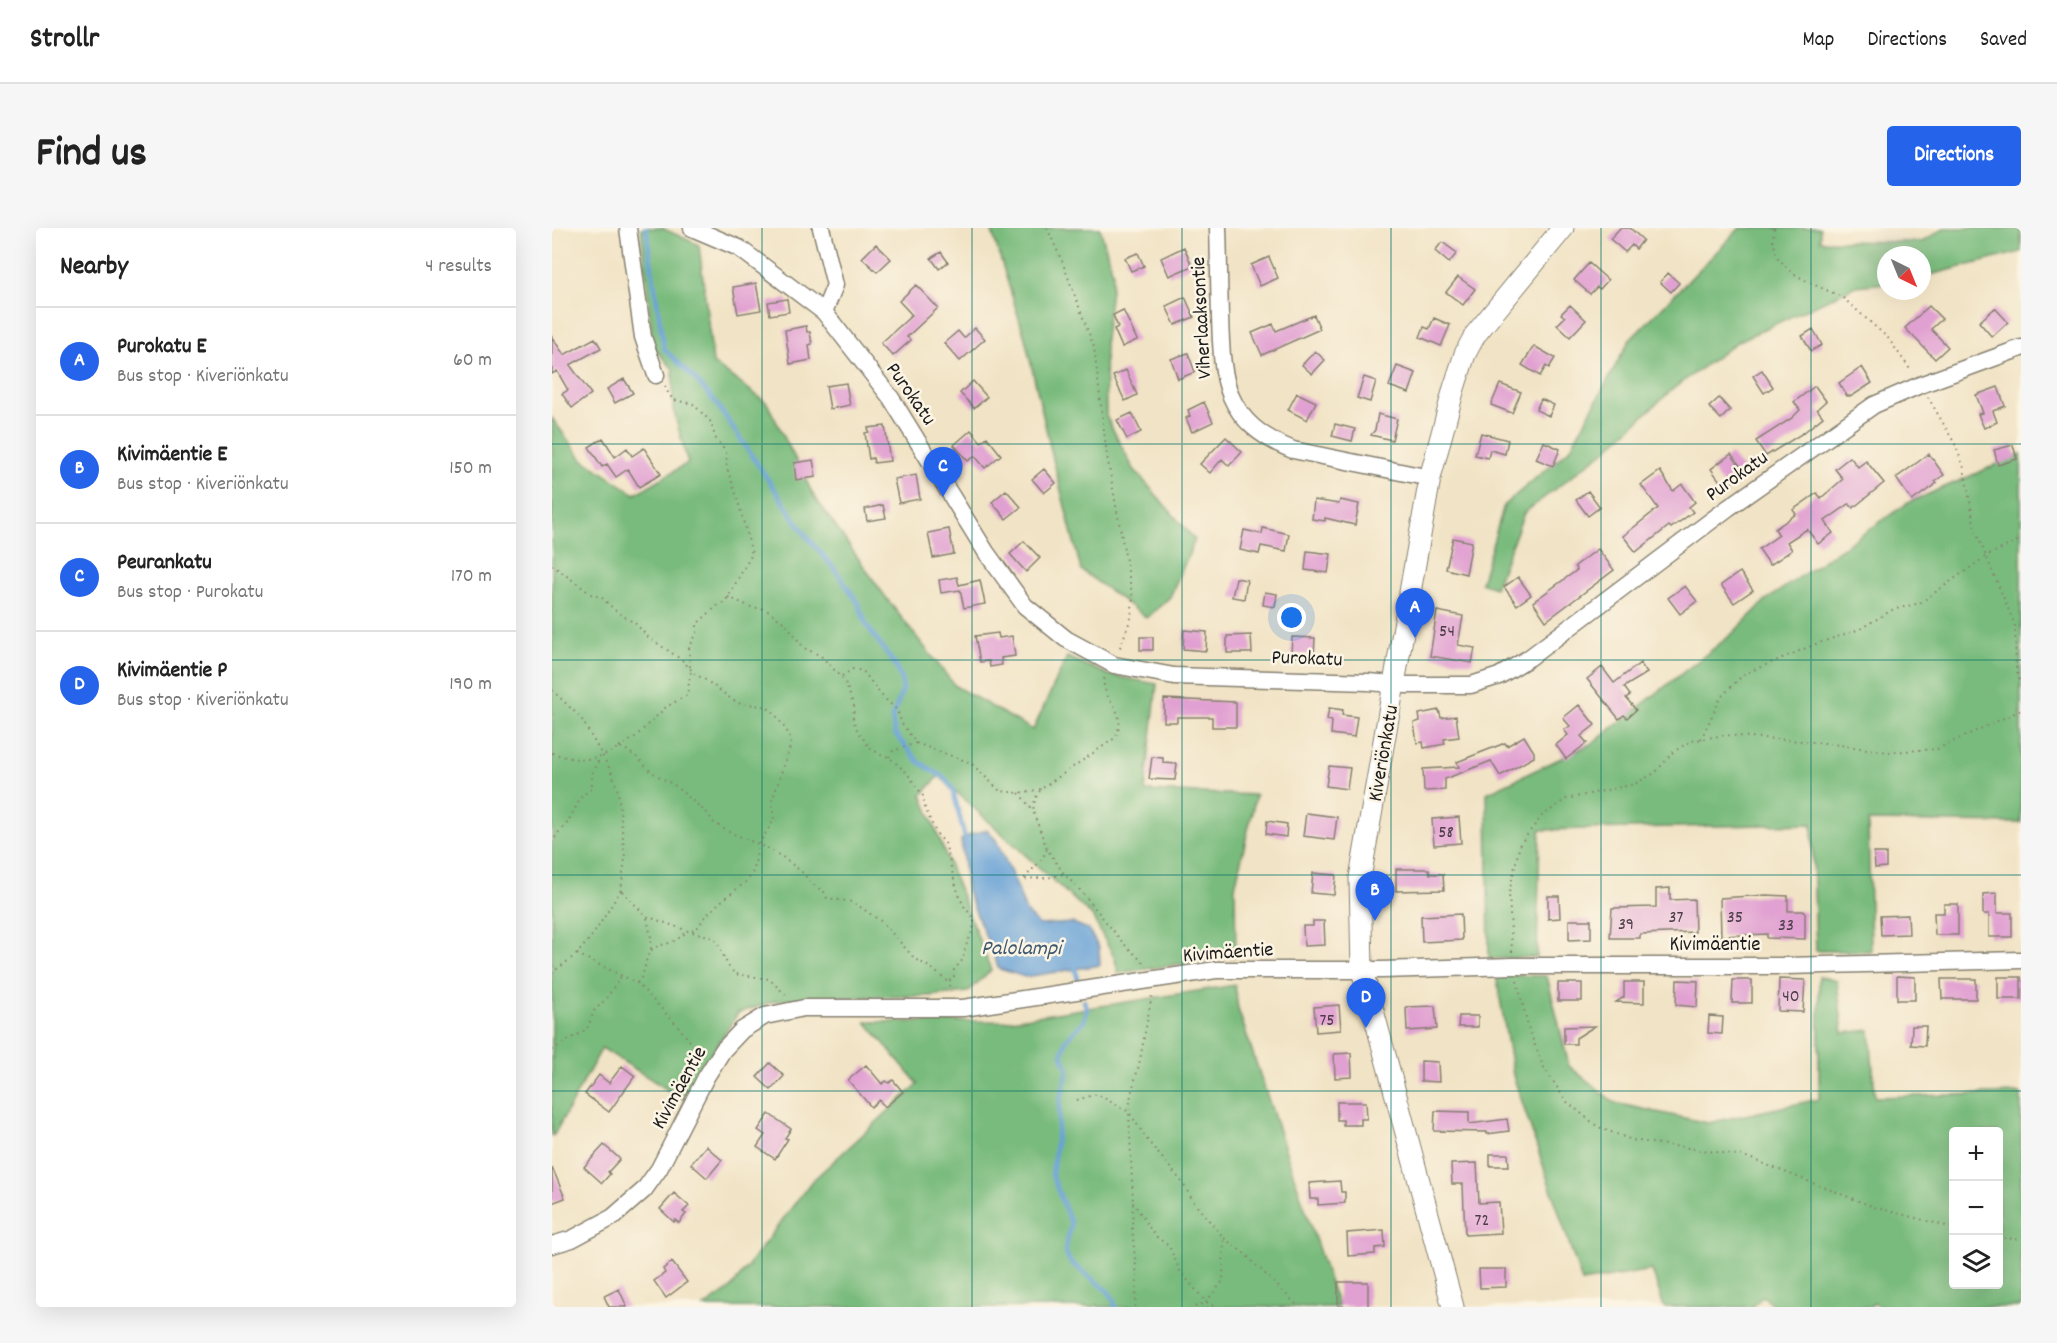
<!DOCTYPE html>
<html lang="en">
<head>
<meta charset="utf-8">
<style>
  :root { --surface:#fff; --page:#f6f6f6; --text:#222; --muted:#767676; --line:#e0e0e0; --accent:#2563eb }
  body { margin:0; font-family:Dekko,sans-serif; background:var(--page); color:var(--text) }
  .controls { position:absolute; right:18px; bottom:18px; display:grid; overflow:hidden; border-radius:6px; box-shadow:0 6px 24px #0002 }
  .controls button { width:54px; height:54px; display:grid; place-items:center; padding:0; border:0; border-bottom:2px solid var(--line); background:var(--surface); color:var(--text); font:30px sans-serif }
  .compass { position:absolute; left:1325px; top:18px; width:54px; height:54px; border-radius:50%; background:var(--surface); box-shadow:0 6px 24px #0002; rotate:137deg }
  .you { position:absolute; left:740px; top:390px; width:21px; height:21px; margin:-15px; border:4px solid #fff; border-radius:50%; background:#1a73e8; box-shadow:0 0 0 9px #1a73e833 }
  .badge { display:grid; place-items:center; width:39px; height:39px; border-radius:50%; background:var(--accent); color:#fff; font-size:20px; font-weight:700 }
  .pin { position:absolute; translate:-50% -50px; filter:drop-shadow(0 2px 3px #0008) }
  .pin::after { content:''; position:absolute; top:32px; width:21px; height:18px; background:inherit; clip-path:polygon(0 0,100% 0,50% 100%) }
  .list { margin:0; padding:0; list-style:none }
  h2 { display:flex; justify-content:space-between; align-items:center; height:78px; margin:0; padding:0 24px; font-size:26px }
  h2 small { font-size:20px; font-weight:400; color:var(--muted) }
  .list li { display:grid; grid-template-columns:39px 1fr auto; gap:18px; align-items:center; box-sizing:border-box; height:108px; padding:0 24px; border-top:2px solid var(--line) }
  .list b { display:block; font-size:22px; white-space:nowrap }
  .list p { margin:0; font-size:20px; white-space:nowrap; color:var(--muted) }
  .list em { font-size:20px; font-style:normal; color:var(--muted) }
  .icon { flex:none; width:33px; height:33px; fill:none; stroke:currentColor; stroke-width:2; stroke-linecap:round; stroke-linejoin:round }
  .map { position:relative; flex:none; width:1469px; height:1079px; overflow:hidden; border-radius:6px }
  header { display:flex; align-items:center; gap:36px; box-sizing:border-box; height:84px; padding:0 30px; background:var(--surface); border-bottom:2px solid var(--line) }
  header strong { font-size:28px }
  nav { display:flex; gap:33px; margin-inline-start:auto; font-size:21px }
  .intro { display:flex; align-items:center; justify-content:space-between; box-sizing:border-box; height:144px; padding:0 36px }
  h1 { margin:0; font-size:42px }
  .button { padding:15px 27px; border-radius:6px; background:var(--accent); color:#fff; font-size:21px; font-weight:700 }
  main { display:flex; gap:36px; padding:0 36px }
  aside { flex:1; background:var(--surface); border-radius:6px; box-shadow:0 6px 24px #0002 }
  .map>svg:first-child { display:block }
  .forest { fill:#79bb7d; stroke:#4a6c4c; stroke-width:1.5; fill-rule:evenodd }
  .water { fill:#67a1d6; stroke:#425e79; stroke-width:1.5 }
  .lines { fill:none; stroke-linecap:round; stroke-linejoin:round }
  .stream { stroke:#67a1d6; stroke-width:4.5 }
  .building { fill:#e1a0d2 }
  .minor-casing { stroke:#868070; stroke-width:19 }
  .tertiary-casing { stroke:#868070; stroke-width:23 }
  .path { stroke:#868070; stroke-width:2; stroke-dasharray:1.5 4.5; stroke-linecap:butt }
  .minor { stroke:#fff; stroke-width:16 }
  .tertiary { stroke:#fff; stroke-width:21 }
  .grid { fill:none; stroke:#0f766e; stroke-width:1.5; stroke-opacity:0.55 }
  .labels { text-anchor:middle; stroke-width:5; stroke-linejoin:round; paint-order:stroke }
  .number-label { font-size:18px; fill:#4d3d4a }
  .street-label { font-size:21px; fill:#1c1c1c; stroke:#fcf5e5 }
  .water-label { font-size:22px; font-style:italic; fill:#3e5870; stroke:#fcf5e5 }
</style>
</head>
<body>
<header>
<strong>Strollr</strong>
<nav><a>Map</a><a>Directions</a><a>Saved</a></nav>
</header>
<div class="intro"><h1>Find us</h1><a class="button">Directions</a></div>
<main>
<aside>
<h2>Nearby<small>4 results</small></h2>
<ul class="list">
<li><span class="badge">A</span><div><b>Purokatu E</b><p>Bus stop · Kiveriönkatu</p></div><em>60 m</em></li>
<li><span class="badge">B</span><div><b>Kivimäentie E</b><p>Bus stop · Kiveriönkatu</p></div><em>150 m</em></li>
<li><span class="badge">C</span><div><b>Peurankatu</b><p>Bus stop · Purokatu</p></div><em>170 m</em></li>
<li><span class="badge">D</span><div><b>Kivimäentie P</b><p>Bus stop · Kiveriönkatu</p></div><em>190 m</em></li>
</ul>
</aside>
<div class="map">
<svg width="1469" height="1079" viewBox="0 0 1469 1079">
  <rect width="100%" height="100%" fill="#fcf5e5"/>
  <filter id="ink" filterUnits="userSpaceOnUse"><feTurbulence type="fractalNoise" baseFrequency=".0167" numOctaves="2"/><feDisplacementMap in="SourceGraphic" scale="12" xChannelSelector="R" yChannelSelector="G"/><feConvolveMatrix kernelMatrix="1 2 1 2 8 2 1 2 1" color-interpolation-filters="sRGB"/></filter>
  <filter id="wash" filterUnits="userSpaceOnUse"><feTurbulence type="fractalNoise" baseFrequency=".008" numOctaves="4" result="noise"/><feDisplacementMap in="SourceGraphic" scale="24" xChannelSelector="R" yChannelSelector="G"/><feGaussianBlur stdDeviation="1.35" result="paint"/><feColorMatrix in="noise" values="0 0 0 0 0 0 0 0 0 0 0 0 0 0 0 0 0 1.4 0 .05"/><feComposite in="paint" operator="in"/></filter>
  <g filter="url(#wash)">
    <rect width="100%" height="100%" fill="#f1e3c5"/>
    <!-- forest -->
    <path class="forest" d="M89,0H110L147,17L161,135L215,175L262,268L335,371L403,458L481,502L515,429L557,447L605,456L593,563L704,567L683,659L684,728L566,745L563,731L540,688L387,548L370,567L439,742L416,764L376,768L259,770L223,773L186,785L130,871L50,820L2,907L0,908V190L29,230L83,266L136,235L121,181V141L101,119Z
      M439,0H548L561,45L553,111L554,188L581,240L643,312L618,369L595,390L529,342L501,231L473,110Z
      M1188,0H1268V13L1370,14L1392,0H1469V24L1370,49V27H1334V55L1304,58L1185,114L1121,161L1054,222L972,285L943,360L929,355L952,277L1018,221L1077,113Z
      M1469,226V595L1316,593L1319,723H1264L1260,596L988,602L985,729L937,731L935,565L1041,515L1180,406L1214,372L1356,275Z
      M944,747L995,748L1017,838L1063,875L1156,895L1267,871V748L1285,753L1291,805L1318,802L1323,869L1469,865V1079H1327L1322,1075L1318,1079H1223L1211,1068L1200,1079H1112L1100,1042L1030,1054L961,847ZM1402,904H1446V1056H1402Z
      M683,757L686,781L786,1079H547L546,1077L540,1079H152L179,1060L259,954L366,856L314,794L453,793Z"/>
    <!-- water -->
    <path class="water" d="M435,602L444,612L464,656L474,684L487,697L521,695L536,701L547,720L548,737L473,749L447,741L415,663L409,612L420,606Z"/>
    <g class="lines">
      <!-- stream -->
      <path class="stream" d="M94,0L112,121L144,152L164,175L255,309L282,340L306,375L315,398L343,437L349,450L351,461L340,490L343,506L367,534L394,551L401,562L413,610
        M523,741L526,751
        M532,773L535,781L532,793L514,812L510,827L516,842L508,873L507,890L500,947L519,996L513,1022L518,1034L556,1063L562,1072L563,1079"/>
    </g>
    <g id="blocks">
      <!-- building -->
      <path class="building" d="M1068,0H1078L1091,12L1084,21L1080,17L1073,24L1058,11Z
        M890,14L905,25L897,35L883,23Z
        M324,16L339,31L325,44L310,30Z
        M632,19L640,38L617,48L609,30Z
        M389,24L396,34L387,41L379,30Z
        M586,25L592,38L579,43L573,30Z
        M717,29L726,50L708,58L699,37Z
        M1037,35L1056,52L1048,61L1045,59L1038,66L1022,52Z
        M1116,45L1127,55L1119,64L1108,54Z
        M906,49L923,61L911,77L894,64Z
        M204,55L209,82L186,86L181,59Z
        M364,57L386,80L355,109L359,112L341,128L329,115L360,87L347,73Z
        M633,69L642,89L623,97L614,78Z
        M235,71L237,84L218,87L216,74Z
        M1018,77L1034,92L1018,109L1005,97L1013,89L1009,86Z
        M1377,78L1390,91L1379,101L1396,119L1383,131L1353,100Z
        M1443,80L1456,94L1440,109L1427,94Z
        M571,82L585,112L570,119L562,101L566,99L561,87Z
        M762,87L768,101L710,127L700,105L721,96L724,103Z
        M882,90L898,97L889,118L868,109L872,99L877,101Z
        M254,98L255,104H258L260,116L257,117L259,132L238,136L233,102Z
        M423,100L433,111L408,133L392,115L406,103L412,110Z
        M1261,101L1270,117L1259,123L1250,108Z
        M0,109L12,127L43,110L49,120L18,137L39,166L20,180L10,166L16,162L5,143L0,146Z
        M982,118L1003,130L997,140L994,138L988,148L970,137Z
        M763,123L773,132L760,146L750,137Z
        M636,125L643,144L626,151L619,131Z
        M845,138L864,145L857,165L837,158Z
        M1310,139L1320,155L1300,168H1295L1287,155Z
        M574,142L585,167L573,173L561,148Z
        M1210,142L1221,159L1212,165L1201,148Z
        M812,149L824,153L818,174L805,170Z
        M72,151L81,165L63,175L55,161Z
        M421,153L435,169L422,180L408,165Z
        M294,155L298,177L278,181L274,158Z
        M948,156L969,164L960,185L939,177Z
        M1263,158L1274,173L1265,181L1271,189L1251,205L1214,228L1204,213L1240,190L1248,182L1242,174Z
        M1446,159L1453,178L1441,183L1445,194L1432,200L1426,186L1431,185L1424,167Z
        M745,165L764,174L755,192L736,182Z
        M1167,170L1178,182L1169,191L1157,179Z
        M989,171L1002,177L997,188L984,182Z
        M652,174L661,194L640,204L634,190L638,188L636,182Z
        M580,185L589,204L575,211L565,192Z
        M826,186L845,191L840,212L819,207L823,202Z
        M783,196L803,201L800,213L780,208Z
        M333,198L338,233L322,235L321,230L317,231L313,205L317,204L316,200Z
        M419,202L429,214L435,209L449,227L433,240L423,228L416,233L402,217Z
        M929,205L956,212L953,226L938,222L936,230L923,227Z
        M674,209L690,224L677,238L670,231L658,245L648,236Z
        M51,210L63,229L75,220L80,228L92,220L109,246L87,259L76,241L64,249L55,236L50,239L37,219Z
        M992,214L1008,221L1001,238L984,231Z
        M1461,217L1465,231L1446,237L1442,222Z
        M1179,226L1193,244L1173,260L1159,241Z
        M1377,226L1392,247L1383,253L1385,255L1360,273L1344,250Z
        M1298,229L1306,239L1314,233L1332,255L1301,280L1297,276L1273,293L1281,305L1266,316L1255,301L1235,314L1240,322L1218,337L1207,321L1227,307L1223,301L1244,286L1241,282L1265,265L1269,270L1291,251L1283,241Z
        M261,232L264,249L244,252L242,235Z
        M492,241L504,255L492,265L480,251Z
        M1108,243L1121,263L1130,256L1143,274L1137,279L1141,284L1119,300L1117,298L1084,324L1071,308L1106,280L1089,257Z
        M364,247L368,271L347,275L342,251Z
        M454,262L469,279L454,291L440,274Z
        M1036,263L1048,279L1036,288L1024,272Z
        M762,272L787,276L788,272L807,276L803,297L773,290V293L760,291Z
        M331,277L334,290L315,293L313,281Z
        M711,300L737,306L734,323L709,318L707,326L688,322L692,302L710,306Z
        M397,301L402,326L381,330L376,305Z
        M901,310L920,314L914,346L894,341Z
        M472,313L488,330L474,344L458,326Z
        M1046,321L1062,342L994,393L981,374L1025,342L1023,338Z
        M755,323L779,326L776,345L753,342Z
        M1188,344L1201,362L1182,375L1169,357Z
        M405,349L407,357L428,352L433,376L412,380L408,362L389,365L387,352Z
        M966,349L979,367L965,377L952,359Z
        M684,350L695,352L692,371L680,369Z
        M1133,358L1145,373L1128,386L1116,370Z
        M713,364L725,366L723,379L711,377Z
        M885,383L911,388L906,417L923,420L920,435L878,428Z
        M632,402L655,404L654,423L631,421Z
        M446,405L447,410L460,408L463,428L449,430L450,437L438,439L437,433L428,434L423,408Z
        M699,407L700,425H675V408Z
        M588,409H601V422H588Z
        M740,409L763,410L762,427L739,426Z
        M1088,435L1095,445L1072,459L1078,467L1074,470L1084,482L1075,490L1072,487L1067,491L1035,451L1050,439L1062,455Z
        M612,471L684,474V499H660V489H625V494H612Z
        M1027,477L1043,497L1029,508L1035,515L1014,531L1004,517L1016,507L1012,502L1018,498L1011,490Z
        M777,480L791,482L790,487L805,489L802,509L779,506L780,493L775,492Z
        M887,482L889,490L904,488L907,509L892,511L893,516L872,520L871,514L865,515L862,495L868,493L867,486Z
        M972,508L982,524V529L948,548L939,533L893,551V562L872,563L871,541L907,539L905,534L953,515L955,518Z
        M600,529L611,530V535L625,536L623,552L597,551Z
        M777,538L798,540L795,561L774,558Z
        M754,585L785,589L782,612L751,608Z
        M907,589L909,615L882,617L880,591Z
        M715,593L735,596L734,609L714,606Z
        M1322,625H1334V639L1323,640Z
        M844,641H877L878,646H891L892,662L844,663Z
        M761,645L784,647L782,667L759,665Z
        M1118,660V672L1142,671L1143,704L1088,706V710H1058L1060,680L1104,679V661Z
        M1445,665V685H1460V709H1437V686H1431V666Z
        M1215,667L1236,668V683H1253V711L1215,710V706L1169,708L1168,670Z
        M996,668H1007L1008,690L996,691Z
        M1392,676H1406V707H1383L1382,685H1392Z
        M909,686L910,712L870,714L869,688Z
        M1356,687L1357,706L1329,707L1328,688Z
        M1017,692H1039V711L1017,712Z
        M761,693H772L773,717L752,718L751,698H761Z
        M1345,748L1363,749V772H1345Z
        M1446,749H1469V771H1446Z
        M1227,751L1253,752L1251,784L1226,783Z
        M1389,751H1424V771H1390Z
        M1125,752L1146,753L1145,779L1124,777Z
        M1181,752H1200V775H1180Z
        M1072,754H1092V775L1064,774L1072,769Z
        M1006,755H1030V773H1006Z
        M787,777L789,802L764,804L762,779Z
        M883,778L885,801L855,803L854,779Z
        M907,788H926V799H906Z
        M1157,788L1171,789L1170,806L1156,805Z
        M1043,798L1024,810V816H1012V799Z
        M1360,798H1374L1373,818L1359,817Z
        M799,825L800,849L783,850L782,826Z
        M869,833L886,834L887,854L869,853Z
        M218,835L232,848L219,862L205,849Z
        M314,837L330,856L334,853L337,855L341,852L351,864L333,879L327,872L319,879L296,852Z
        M70,838L83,848L57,884L33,866L47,847L57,855Z
        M785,874H814L815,891H809V897H791V892H785Z
        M883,883L917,884V896L955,891L957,903L935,906V904L882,903Z
        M217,886L239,901L233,910L236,911L223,931L205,919L213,907L206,902Z
        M52,917L68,931L56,944L58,946L50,955L32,939Z
        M154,918L170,932L155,950L139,936Z
        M938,926H956L957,938H938Z
        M925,935L927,975L947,974L949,1005L913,1007L911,956H900L899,936Z
        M0,939L13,970L0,975Z
        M788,953L789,964H793V975L766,977V971H758L757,955Z
        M122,965L137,978L131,984L134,986L127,995L123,992L122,994L108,981Z
        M832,1002L833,1019L823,1020V1026L796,1028L795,1005Z
        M120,1034L135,1054L114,1070L102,1053L113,1045L111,1041Z
        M927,1041H954V1059L928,1060Z
        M786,1054H816V1079L786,1078Z
        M67,1061L75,1079H57L52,1068Z"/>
    </g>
  </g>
  <g filter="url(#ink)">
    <use href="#blocks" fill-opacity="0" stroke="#868070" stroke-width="1.5"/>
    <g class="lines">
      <defs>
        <path id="minor" d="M76,0L91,109L104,147
          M140,0L187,20L272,84L339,170L434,324L473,378L514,411L562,437L622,448L816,454L854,457H919L947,448L977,430L1176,280L1322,177L1368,157L1469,120
          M269,0L283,57L272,84
          M666,0C667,29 667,59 668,88C670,154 672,194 741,222L878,250
          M0,1017L20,1011L61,989L92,962L107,941L154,849L171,822L190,802L213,788L252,780H411L664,742H830L961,738H1234L1469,732"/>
        <path id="tertiary" d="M901,1079L810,742L808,650L878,250L902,160L913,126L923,107L1011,0"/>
      </defs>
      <!-- minor casing -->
      <use href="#minor" class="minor-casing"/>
      <!-- tertiary casing -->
      <use href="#tertiary" class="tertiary-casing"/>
      <!-- path -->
      <path class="path" d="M495,0L510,33L542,119L555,228L581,371L579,390L567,422
        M1222,0L1221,14L1226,30L1239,44L1256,54L1290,69L1336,110L1360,144
        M113,158L117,167L122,172L141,176L158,193L164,211L174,224L175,240L185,269L200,326L173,374L166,377L145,396V405L137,420L138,439
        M1376,169L1403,216L1412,240L1423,302L1463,397L1464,442L1469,456
        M0,337L39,366L50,370L65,384L84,396L96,409L130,432L143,446L155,453L185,475L211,478L221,483L236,505L239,516L220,573L222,592L206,617L202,642L195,653L167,675L152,690L146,699L140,703
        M176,369L199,379L213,381L234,396L252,420L269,428L289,449L293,454L302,478L301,490L304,500L317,519L329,527L337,529L355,545L371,568L373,580L384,605L393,615C398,632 403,662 412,678C415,684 422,687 422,694C422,707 411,717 412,730L402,742V749L396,754
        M290,448L301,441L311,443L329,467L345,482L350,496L364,515L419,535L448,563L467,565L489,561
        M552,450C549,475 578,481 563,510L489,561L483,571L481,583L495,621L512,646L530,664L571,715L594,737
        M0,462L29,490L59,543L66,563L73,630L69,662L43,704L25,726L0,745
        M1149,511L1169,469L1192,446L1264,416L1308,401L1340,382L1368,375L1433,329L1469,311
        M67,519L82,510L114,479L135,467L139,443
        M0,525C27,534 43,534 67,519L73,521L87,531L98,543L122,557L155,585L162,595L175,603L217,621L232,630L251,645L259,655L272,664L275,670L301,674L330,694L363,731L379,740L396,754L399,763
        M337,529L341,523L364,515
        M467,565L481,583
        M0,615L5,606L14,597L30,568L40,560V546L46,535V530
        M495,621L490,631L471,652L483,650H495L512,646
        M70,663L94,688L136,703L157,708L165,713L176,738L183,746L217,751L235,768
        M95,690L99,709V722
        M960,724L957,665L968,616L990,588L1014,571L1083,556L1104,544L1121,524L1139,513L1173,507L1273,515L1337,524L1385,521L1469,482
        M25,726L85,755L126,798L149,827
        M965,753L977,802L991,838L1014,873L1046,899L1080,912L1192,928L1322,979L1402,1000
        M85,755C95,744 91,735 98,724C103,717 112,717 120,714C125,712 131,707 136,703
        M0,822L35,801L42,783L53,772L70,747
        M525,872L545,866L577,884L596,913L630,954L643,976L672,1010L693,1026L747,1079
        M581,974L602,1007L617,1018L628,1043L654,1074L664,1079
        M1446,1009L1469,1012
        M583,1079L585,1049L580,1000L581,974L577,884L579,866L587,837L600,767
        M643,1079L654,1074L671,1053L672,1010"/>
      <!-- minor -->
      <use href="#minor" class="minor"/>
      <!-- tertiary -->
      <use href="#tertiary" class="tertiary"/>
    </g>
  </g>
  <!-- grid -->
  <path class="grid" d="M210,0V1079M420,0V1079M630,0V1079M839,0V1079M1049,0V1079M1259,0V1079M0,216H1469M0,432H1469M0,647H1469M0,863H1469"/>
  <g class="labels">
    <!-- number labels -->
    <g class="number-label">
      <text x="895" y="408">54</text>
      <text x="894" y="609">58</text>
      <text x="1124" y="694">37</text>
      <text x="1183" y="694">35</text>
      <text x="1074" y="701">39</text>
      <text x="1234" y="702">33</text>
      <text x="1239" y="773">40</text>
      <text x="775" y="797">75</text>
      <text x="930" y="997">72</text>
    </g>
    <!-- street labels -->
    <g class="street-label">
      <text transform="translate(648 90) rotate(-93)" y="7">Viherlaaksontie</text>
      <text transform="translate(360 165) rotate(55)" y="7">Purokatu</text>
      <text transform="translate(1184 247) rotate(-36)" y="7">Purokatu</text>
      <text transform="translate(755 429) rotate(2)" y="7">Purokatu</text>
      <text transform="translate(830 525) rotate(-80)" y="7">Kiveriönkatu</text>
      <text x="1163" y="722">Kivimäentie</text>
      <text transform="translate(676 723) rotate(-4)" y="7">Kivimäentie</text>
      <text transform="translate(126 859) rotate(-61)" y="7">Kivimäentie</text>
    </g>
    <!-- water labels -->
    <g class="water-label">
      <text x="469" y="726">Palolampi</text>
    </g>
  </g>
</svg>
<div class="controls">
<button>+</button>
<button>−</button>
<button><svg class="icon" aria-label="layers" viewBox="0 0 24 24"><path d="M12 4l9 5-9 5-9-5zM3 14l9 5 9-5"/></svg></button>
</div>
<svg class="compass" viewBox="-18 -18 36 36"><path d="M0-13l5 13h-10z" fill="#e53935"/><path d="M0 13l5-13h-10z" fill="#767676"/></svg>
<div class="you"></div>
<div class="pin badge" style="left:863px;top:410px">A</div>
<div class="pin badge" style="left:823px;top:693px">B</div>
<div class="pin badge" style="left:391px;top:269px">C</div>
<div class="pin badge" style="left:814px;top:800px">D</div>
</div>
</main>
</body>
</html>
